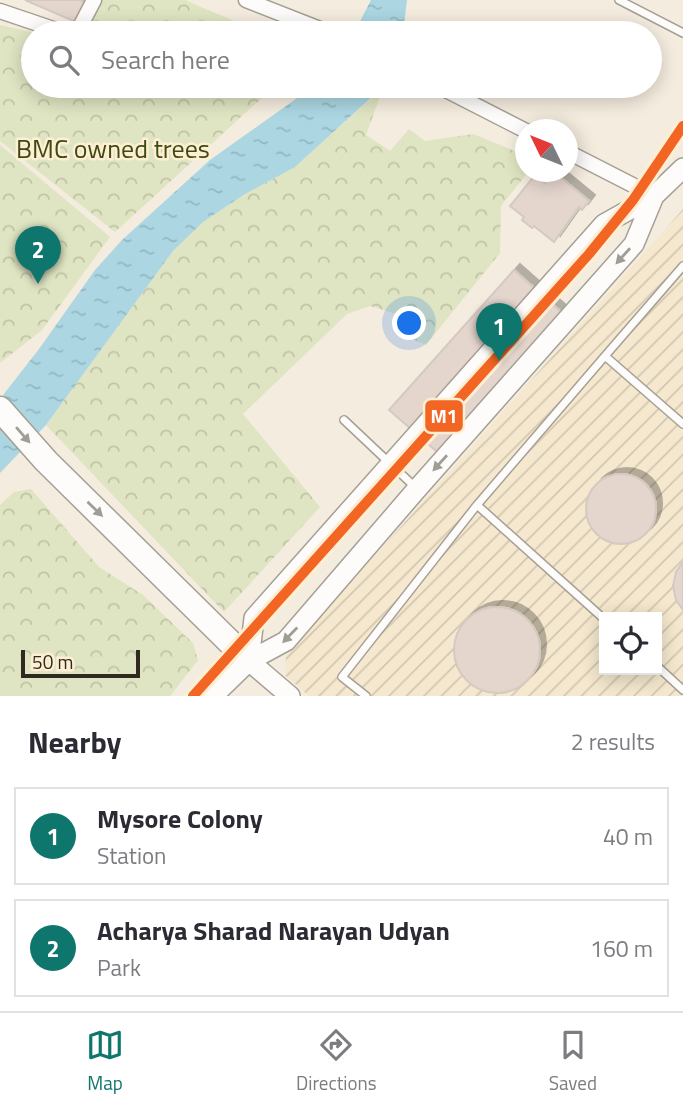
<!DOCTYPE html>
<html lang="en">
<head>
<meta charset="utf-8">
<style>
  :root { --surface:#fff; --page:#f2f2f3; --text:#2b2b33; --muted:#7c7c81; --line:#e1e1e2; --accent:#0f766e }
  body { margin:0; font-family:"Titillium Web",sans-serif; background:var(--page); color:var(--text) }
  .controls { position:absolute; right:21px; bottom:21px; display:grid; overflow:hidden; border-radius:0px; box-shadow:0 4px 18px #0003 }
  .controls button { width:63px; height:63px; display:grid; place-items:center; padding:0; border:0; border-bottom:2px solid var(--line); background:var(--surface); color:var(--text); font:35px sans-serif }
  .compass { position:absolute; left:515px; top:119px; width:63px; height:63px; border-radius:50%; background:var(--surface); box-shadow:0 4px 18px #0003; rotate:313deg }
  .scale { position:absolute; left:21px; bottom:18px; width:119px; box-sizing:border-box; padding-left:7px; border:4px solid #2f291f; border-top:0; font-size:19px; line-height:24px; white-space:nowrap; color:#2f291f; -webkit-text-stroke:5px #feefd4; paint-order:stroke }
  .you { position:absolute; left:410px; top:324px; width:24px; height:24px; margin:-18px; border:5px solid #fff; border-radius:50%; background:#1a73e8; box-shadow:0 0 0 10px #1a73e833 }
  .badge { display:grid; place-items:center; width:46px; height:46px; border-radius:50%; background:var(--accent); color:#fff; font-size:23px; font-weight:700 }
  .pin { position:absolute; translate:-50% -58px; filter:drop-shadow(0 2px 4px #0008) }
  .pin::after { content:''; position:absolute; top:37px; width:24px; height:21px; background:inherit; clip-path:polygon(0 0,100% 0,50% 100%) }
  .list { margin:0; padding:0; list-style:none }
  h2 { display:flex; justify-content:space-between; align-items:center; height:91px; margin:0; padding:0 28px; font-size:30px }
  h2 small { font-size:23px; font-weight:400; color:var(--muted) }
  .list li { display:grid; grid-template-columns:46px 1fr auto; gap:21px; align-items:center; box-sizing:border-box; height:98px; margin:0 14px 14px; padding:0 14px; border:2px solid var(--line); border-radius:0px }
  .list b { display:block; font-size:26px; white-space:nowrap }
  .list p { margin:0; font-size:23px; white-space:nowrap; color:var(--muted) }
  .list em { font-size:23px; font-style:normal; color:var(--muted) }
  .icon { flex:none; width:38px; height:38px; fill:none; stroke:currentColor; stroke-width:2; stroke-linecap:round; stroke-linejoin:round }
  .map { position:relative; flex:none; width:683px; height:696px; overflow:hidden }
  .search { position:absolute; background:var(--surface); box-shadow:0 4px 18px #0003; left:21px; right:21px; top:21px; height:77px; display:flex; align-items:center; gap:18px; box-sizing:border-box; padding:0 24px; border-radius:38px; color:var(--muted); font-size:26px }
  .sheet { height:315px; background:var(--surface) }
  nav { display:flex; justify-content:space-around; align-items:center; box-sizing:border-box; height:98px; border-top:2px solid var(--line); background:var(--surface); font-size:19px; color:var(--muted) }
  nav a { display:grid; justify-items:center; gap:4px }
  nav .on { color:var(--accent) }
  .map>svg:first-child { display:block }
  .industrial { fill:url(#industrial-furrows); fill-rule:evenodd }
  .forest { fill:url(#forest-crowns) }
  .water { fill:url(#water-ripples) }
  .building { fill:#e4d5cd; stroke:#d4cac2; stroke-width:2; filter:url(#shadow) }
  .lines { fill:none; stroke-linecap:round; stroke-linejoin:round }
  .lane-casing { stroke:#a5a095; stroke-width:10 }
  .street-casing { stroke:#a5a095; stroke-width:17 }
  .secondary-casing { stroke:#a5a095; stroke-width:22 }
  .highway-casing { stroke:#a5a095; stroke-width:27 }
  .lane { stroke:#fdfcfa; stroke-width:7 }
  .street { stroke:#fdfcfa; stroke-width:14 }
  .secondary { stroke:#fdfcfa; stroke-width:19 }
  .highway { stroke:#fdfcfa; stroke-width:24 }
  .metro-1-casing { stroke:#feefd4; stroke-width:16 }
  .metro-1 { stroke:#f26522; stroke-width:10 }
  .oneway { fill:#a09d97 }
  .labels { text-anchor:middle; stroke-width:5; stroke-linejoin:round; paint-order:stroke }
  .park-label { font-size:26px; fill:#3c4b11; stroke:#feefd4 }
  .line-badge { stroke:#feefd4; stroke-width:2.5 }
  .badge-label { font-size:19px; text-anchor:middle; font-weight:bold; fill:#fff }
</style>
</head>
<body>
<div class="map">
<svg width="683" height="696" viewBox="0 0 683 696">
  <defs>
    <pattern id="industrial-furrows" width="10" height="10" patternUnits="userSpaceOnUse" patternTransform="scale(1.75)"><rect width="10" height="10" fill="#f5e8ce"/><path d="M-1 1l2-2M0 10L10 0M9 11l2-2" fill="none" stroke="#d2c7b0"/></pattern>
    <pattern id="forest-crowns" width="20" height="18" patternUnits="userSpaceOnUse" patternTransform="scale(1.75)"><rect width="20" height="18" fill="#dfe4c2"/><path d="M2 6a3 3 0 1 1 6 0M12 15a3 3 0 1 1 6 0" fill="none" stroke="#c0c4a6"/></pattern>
    <pattern id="water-ripples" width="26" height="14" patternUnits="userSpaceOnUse" patternTransform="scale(1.75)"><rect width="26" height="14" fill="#abd6e2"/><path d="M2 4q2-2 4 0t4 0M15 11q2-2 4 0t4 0" fill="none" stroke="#93b8c1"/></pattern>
    <filter id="shadow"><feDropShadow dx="6" dy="-6" stdDeviation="0" flood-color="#0004"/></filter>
  </defs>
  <rect width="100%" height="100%" fill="#f4ecde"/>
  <!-- industrial -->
  <path class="industrial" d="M683,209V696H309L285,675L286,656ZM604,617H657V670H604Z"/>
  <!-- forest -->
  <path class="forest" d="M100,0H185L262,33H82Z
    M0,25L36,33H33V86H275L115,232L0,141Z
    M383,88L366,135L390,151L409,129L425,141L473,134L525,155L526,172H528L501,206L500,253L426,345L403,335L393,313L370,306L347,314L243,414L320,507L224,612L46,425L173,251L203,222L245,194L295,167Z
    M0,145L110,237L42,330L0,363Z
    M31,489L99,567L143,595L193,643L198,660L170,696H0V505L14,492Z"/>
  <!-- water -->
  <path class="water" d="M371,0H407L403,33H354Z
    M314,86H384L295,167L245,194L203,222L173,251L46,425L0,473V399L39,349L95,270L122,240L210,160Z"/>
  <!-- building -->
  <path class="building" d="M25,0H79L86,3L78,23Z
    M554,172L589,201L582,210L579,207L554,242L534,226L532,228L522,220L524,217L510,206L535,175L545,183Z
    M514,270L568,318L443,457L389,410Z
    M586 509a35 35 0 1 1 70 0a35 35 0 1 1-70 0Z
    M683,562V610L676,600L673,586L676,572Z
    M454 650a43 43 0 1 1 86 0a43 43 0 1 1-86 0Z"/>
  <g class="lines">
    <defs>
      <path id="lane" d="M619,0L683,33
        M605,356L683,266
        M344,420L415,487
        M477,505L604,619
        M657,666L683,690
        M366,696L342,677L477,505L605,356L683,424"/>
      <path id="street" d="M246,0L330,33
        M0,11L65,33
        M72,33L81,25L94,0
        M438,86L526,131
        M568,152L654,196"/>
      <path id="secondary" d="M249,661L254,618L604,224L654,196L683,168
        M249,661L290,696
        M213,696L249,661L286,641L417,489L634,244L654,196"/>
      <path id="highway" d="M0,409L46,461L249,661"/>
    </defs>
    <!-- lane casing -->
    <use href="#lane" class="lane-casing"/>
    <!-- street casing -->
    <use href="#street" class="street-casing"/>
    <!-- secondary casing -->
    <use href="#secondary" class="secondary-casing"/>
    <!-- highway casing -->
    <use href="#highway" class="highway-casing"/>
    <!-- lane -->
    <use href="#lane" class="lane"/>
    <!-- street -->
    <use href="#street" class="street"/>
    <!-- secondary -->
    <use href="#secondary" class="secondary"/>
    <!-- highway -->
    <use href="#highway" class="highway"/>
    <defs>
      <path id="metro-1" d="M193,696L589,254L633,200L683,126"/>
    </defs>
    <!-- metro-1 casing -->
    <use href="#metro-1" class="metro-1-casing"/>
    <!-- metro-1 -->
    <use href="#metro-1" class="metro-1"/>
  </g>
  <!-- one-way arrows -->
  <defs><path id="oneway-solid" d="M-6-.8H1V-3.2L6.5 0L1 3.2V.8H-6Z" transform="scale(1.75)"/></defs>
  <g class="oneway">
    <use href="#oneway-solid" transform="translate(623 256) rotate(132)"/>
    <use href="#oneway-solid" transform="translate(23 435) rotate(49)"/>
    <use href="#oneway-solid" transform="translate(440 463) rotate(132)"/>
    <use href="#oneway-solid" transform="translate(95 509) rotate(44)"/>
    <use href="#oneway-solid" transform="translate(290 635) rotate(134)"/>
  </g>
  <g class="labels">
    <!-- park labels -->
    <g class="park-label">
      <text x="113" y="158">BMC owned trees</text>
    </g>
  </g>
  <rect class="line-badge" x="424" y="399" width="40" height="34" rx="7" fill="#f26522"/>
  <g class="badge-label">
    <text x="444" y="423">M1</text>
  </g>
</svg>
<div class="controls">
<button><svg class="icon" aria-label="locate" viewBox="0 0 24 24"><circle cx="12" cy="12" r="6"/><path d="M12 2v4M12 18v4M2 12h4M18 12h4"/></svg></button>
</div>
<svg class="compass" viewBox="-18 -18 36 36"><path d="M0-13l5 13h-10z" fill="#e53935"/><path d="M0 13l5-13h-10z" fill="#7c7c81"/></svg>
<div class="scale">50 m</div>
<div class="you"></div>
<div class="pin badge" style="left:499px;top:361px">1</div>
<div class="pin badge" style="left:38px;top:284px">2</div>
<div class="search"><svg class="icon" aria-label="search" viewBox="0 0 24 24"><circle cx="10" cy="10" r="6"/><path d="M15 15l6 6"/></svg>Search here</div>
</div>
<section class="sheet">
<h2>Nearby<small>2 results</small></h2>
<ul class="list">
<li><span class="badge">1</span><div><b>Mysore Colony</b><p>Station</p></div><em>40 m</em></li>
<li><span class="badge">2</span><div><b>Acharya Sharad Narayan Udyan</b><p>Park</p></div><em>160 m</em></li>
</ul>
</section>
<nav>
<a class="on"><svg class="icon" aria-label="map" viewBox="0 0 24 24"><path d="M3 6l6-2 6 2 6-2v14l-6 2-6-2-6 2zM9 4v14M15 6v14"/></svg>Map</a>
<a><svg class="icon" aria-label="directions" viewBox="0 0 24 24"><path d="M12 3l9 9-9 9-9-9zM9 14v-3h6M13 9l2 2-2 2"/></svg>Directions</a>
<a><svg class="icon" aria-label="saved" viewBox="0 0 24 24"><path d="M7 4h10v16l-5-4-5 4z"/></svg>Saved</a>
</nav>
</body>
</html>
